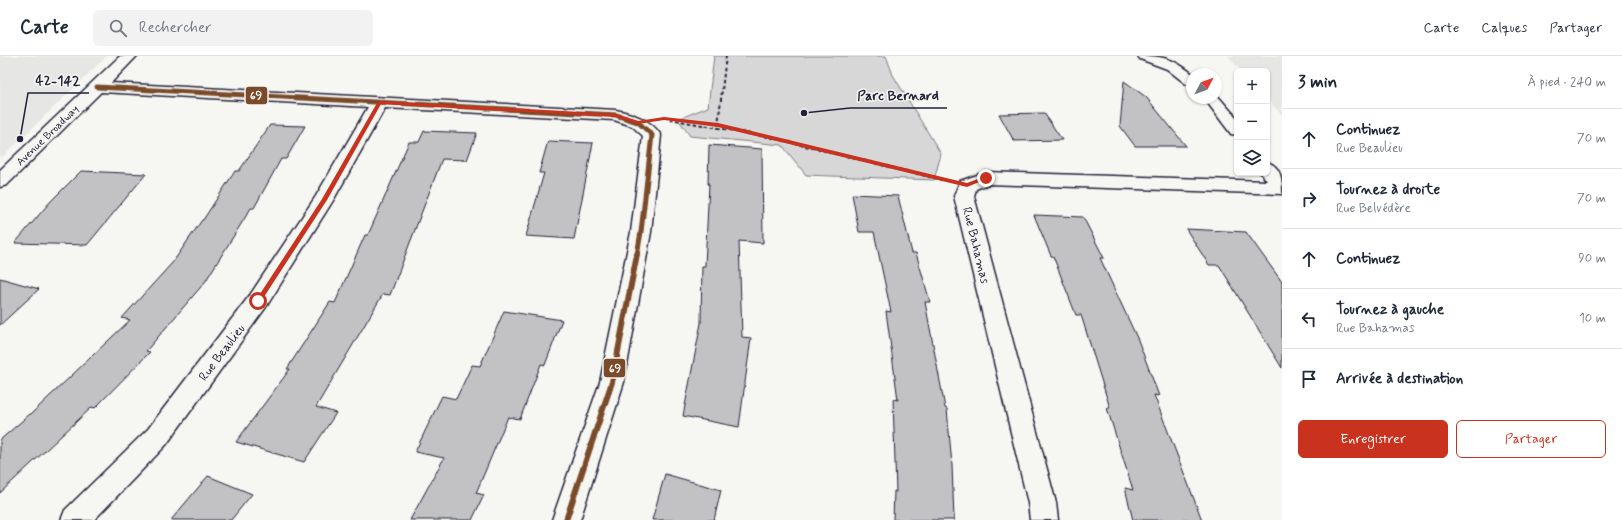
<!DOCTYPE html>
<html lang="fr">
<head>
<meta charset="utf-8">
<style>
  :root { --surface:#fff; --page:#f2f2f3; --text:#1f2937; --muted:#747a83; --line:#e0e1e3; --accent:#c8321e }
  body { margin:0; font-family:Mynerve,sans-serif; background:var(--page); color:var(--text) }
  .controls { position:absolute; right:12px; top:12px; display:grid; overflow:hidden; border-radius:6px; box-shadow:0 1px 3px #0004 }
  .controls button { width:36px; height:36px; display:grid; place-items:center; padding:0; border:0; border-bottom:1px solid var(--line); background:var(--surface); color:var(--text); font:20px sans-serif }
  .compass { position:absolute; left:1186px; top:12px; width:36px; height:36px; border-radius:50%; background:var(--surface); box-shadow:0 1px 3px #0004; rotate:49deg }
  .stop { position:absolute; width:12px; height:12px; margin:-9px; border:3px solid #c8321e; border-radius:50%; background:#fff }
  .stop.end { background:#c8321e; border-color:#fff; box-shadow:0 1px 4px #0008 }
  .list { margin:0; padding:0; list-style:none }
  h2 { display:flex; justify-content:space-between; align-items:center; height:52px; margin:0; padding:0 16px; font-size:17px }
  h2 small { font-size:13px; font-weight:400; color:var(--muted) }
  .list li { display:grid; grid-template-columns:26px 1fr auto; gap:12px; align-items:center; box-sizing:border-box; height:60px; padding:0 16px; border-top:1px solid var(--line) }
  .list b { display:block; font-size:15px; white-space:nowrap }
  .list p { margin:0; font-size:13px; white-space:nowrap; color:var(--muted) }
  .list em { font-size:13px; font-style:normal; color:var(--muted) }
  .actions { display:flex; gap:8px; padding:12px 16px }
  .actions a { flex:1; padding:9px 0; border:1px solid var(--accent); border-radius:6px; text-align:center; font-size:14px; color:var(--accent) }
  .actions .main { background:var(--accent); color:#fff }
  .icon { flex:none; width:22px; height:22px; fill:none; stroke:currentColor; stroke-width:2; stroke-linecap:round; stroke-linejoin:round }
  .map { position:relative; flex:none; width:1282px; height:464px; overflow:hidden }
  header { display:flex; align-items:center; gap:24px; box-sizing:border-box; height:56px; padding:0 20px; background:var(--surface); border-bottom:1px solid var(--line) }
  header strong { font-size:19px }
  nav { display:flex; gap:22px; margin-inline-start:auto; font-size:14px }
  .search { width:280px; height:36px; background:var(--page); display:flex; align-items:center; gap:10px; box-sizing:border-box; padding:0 14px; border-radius:6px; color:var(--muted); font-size:15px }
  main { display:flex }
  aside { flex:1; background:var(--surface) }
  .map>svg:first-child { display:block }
  .built { fill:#e6e6e4 }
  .green { fill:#d7d7d7; stroke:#7c7c89 }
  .building { fill:#c2c2c4; stroke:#22223b }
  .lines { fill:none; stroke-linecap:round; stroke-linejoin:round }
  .minor-casing { stroke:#22223b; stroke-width:3 }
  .path { stroke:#22223b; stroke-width:2; stroke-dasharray:3.5 2.5; stroke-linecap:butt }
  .minor { fill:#f6f6f2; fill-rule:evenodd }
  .bus-1-far1-casing { stroke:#f6f6f2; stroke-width:8 }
  .bus-1-casing { stroke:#f6f6f2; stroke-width:10 }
  .bus-1-far1 { stroke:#7a4b2a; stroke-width:5 }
  .bus-1 { stroke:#7a4b2a; stroke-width:6 }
  .route { fill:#c8321e }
  .labels { text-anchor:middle; stroke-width:3; stroke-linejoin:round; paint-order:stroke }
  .far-street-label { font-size:11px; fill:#22223b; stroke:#f6f6f2 }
  .street-label { font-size:13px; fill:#22223b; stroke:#f6f6f2 }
  .leader { fill:none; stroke:#22223b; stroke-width:1.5 }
  .callout-dot { fill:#22223b; stroke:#f6f6f2; stroke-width:1.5 }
  .callout-label { font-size:14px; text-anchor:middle; font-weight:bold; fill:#22223b; stroke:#f6f6f2; stroke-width:3; stroke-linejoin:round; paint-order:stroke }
  .line-badge { stroke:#f6f6f2; stroke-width:1.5 }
  .badge-label { font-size:11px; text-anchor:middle; font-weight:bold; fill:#fff }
</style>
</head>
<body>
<header>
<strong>Carte</strong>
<div class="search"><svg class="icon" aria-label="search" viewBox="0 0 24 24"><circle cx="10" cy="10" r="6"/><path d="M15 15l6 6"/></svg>Rechercher</div>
<nav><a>Carte</a><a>Calques</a><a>Partager</a></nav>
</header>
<main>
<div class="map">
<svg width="1282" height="464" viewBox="0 0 1282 464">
  <rect width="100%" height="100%" fill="#f6f6f2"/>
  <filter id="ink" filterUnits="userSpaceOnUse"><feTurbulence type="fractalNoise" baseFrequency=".025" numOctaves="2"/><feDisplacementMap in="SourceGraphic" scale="8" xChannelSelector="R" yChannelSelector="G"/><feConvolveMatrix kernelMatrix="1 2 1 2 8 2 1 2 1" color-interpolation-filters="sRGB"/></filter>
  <g filter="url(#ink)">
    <!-- built -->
    <path class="built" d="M0,0H107L0,103Z
      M1228,0H1282V59L1267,43V15H1241Z"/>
    <!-- green -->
    <path class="green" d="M714,0H886L893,19L941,98L934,124L806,119L782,89L690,80L678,63L708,51Z"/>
    <!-- building -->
    <path class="building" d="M1124,25L1146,41L1186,90H1135L1120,70Z
      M1044,57L1062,84L1014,85L999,58Z
      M270,69L305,70L286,103H281L254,152H251L205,226L146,295L150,296L95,352L92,351L0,437V384L30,358H31L130,264L122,262L173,206L202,164H203L235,115H239Z
      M424,75L477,77L467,104L442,103L390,239L383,238L316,351L336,357L304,406L236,386L290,313H287L330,246L335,247L365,179H368L409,86H419Z
      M548,85L593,87L574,183L526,180L544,117H539Z
      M709,89L762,93L763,187L739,185L742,281L751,282L739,371L683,360L701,267L702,210H705L709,128H708Z
      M81,115L146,118L87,189L15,187L50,146Z
      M852,138L898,140L912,197H916L930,246H925L945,352L947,353L952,409L954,464H893L894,435L896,436L893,343L898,344L886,255L891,256L874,176H859Z
      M1034,159L1083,161L1104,202H1100L1138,284L1159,340L1154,339L1202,464H1133L1125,432L1133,434L1107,352H1110L1081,259H1076L1053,200H1051Z
      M1186,173L1246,176L1282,226V312L1219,209H1209Z
      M0,222L39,233L0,269Z
      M504,255L562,264L545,309L541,308L520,363L508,361L476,437L484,439L472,464H410L444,402L415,396L442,340L456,343L472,309L480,310Z
      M665,418L721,434L714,464H652Z
      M208,420L252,438L231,464H171Z"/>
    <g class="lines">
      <defs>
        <path id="minor" d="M120,0H137L111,27L616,54C634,58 650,63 661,79L651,176L624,326L580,464H552L600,326L631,176L643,80L632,70L614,64L385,52L334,143L266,251L166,389L94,464H61L65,454L148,373L250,239L316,140L368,51L101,36L7,129L0,131V114Z
          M1138,0C1164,0 1172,2 1193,18H1192V30L1186,28L1167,13L1140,3Z
          M1216,38L1237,62V79L1231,78L1204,42H1216Z
          M1267,106C1282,111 1282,124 1282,138L988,128L976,133L974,140L1056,447L1058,464H1030L1028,447L954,140L960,125L986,116L1267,125L1261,117H1267Z"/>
      </defs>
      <!-- minor casing -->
      <use href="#minor" class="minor-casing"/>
      <!-- path -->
      <path class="path" d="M670,63L773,82L942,124
        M718,69L726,0"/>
      <!-- minor -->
      <use href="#minor" class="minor"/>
      <defs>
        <path id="bus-1-far1" d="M97,31L616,59L638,66L652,79L641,176L637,199"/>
        <path id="bus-1" d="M566,464L612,326L637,198"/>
      </defs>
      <!-- bus-1-far1 casing -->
      <use href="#bus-1-far1" class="bus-1-far1-casing"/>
      <!-- bus-1 casing -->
      <use href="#bus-1" class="bus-1-casing"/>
      <!-- bus-1-far1 -->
      <use href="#bus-1-far1" class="bus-1-far1"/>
      <!-- bus-1 -->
      <use href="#bus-1" class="bus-1"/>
    </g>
  </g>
  <!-- route -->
  <path class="route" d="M380,45L616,58L638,65L664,61L718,67L967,127L986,120L989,122L967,131L718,71L664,64L638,68L616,61L381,48L327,144L260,247H256V244L322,143L377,47Z"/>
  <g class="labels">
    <!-- far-street labels -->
    <g class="far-street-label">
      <text transform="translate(47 79) rotate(-44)" y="4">Avenue Broadway</text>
    </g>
    <!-- street labels -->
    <g class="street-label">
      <text transform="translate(977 189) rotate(76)" y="5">Rue Bahamas</text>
      <text transform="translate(221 296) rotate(-53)" y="5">Rue Beaulieu</text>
    </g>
  </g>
  <!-- callouts -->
  <path class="leader" d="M20 83L28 37H89M804 57L850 52H947"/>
  <g class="callout-dot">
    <circle cx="20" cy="83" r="4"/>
    <circle cx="804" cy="57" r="4"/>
  </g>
  <g class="callout-label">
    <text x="58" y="29">42-142</text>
    <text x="898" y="44">Parc Bernard</text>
  </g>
  <g class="line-badge">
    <rect x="245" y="30" width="23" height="19" rx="4" fill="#7a4b2a"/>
    <rect x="603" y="302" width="23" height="20" rx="4" fill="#7a4b2a"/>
  </g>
  <g class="badge-label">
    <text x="256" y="43">69</text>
    <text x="615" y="316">69</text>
  </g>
</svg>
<div class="controls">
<button>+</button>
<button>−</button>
<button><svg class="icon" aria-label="layers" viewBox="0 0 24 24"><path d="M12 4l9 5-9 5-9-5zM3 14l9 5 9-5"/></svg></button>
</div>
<svg class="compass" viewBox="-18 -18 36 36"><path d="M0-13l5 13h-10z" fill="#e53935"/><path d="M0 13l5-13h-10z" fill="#747a83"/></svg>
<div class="stop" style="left:258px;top:245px"></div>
<div class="stop end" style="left:986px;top:122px"></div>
</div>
<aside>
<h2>3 min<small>À pied · 240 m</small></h2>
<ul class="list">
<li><svg class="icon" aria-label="ahead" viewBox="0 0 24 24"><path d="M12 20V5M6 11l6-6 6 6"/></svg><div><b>Continuez</b><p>Rue Beaulieu</p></div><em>70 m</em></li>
<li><svg class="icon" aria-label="right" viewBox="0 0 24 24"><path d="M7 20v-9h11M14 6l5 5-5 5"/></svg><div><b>Tournez à droite</b><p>Rue Belvédère</p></div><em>70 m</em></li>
<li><svg class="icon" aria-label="ahead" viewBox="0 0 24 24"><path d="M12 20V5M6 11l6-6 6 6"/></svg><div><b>Continuez</b></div><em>90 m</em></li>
<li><svg class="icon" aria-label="left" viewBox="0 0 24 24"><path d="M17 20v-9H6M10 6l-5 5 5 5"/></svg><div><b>Tournez à gauche</b><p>Rue Bahamas</p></div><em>10 m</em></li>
<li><svg class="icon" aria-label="arrive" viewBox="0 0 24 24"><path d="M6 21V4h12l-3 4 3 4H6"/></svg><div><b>Arrivée à destination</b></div></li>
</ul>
<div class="actions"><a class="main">Enregistrer</a><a>Partager</a></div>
</aside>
</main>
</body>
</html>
